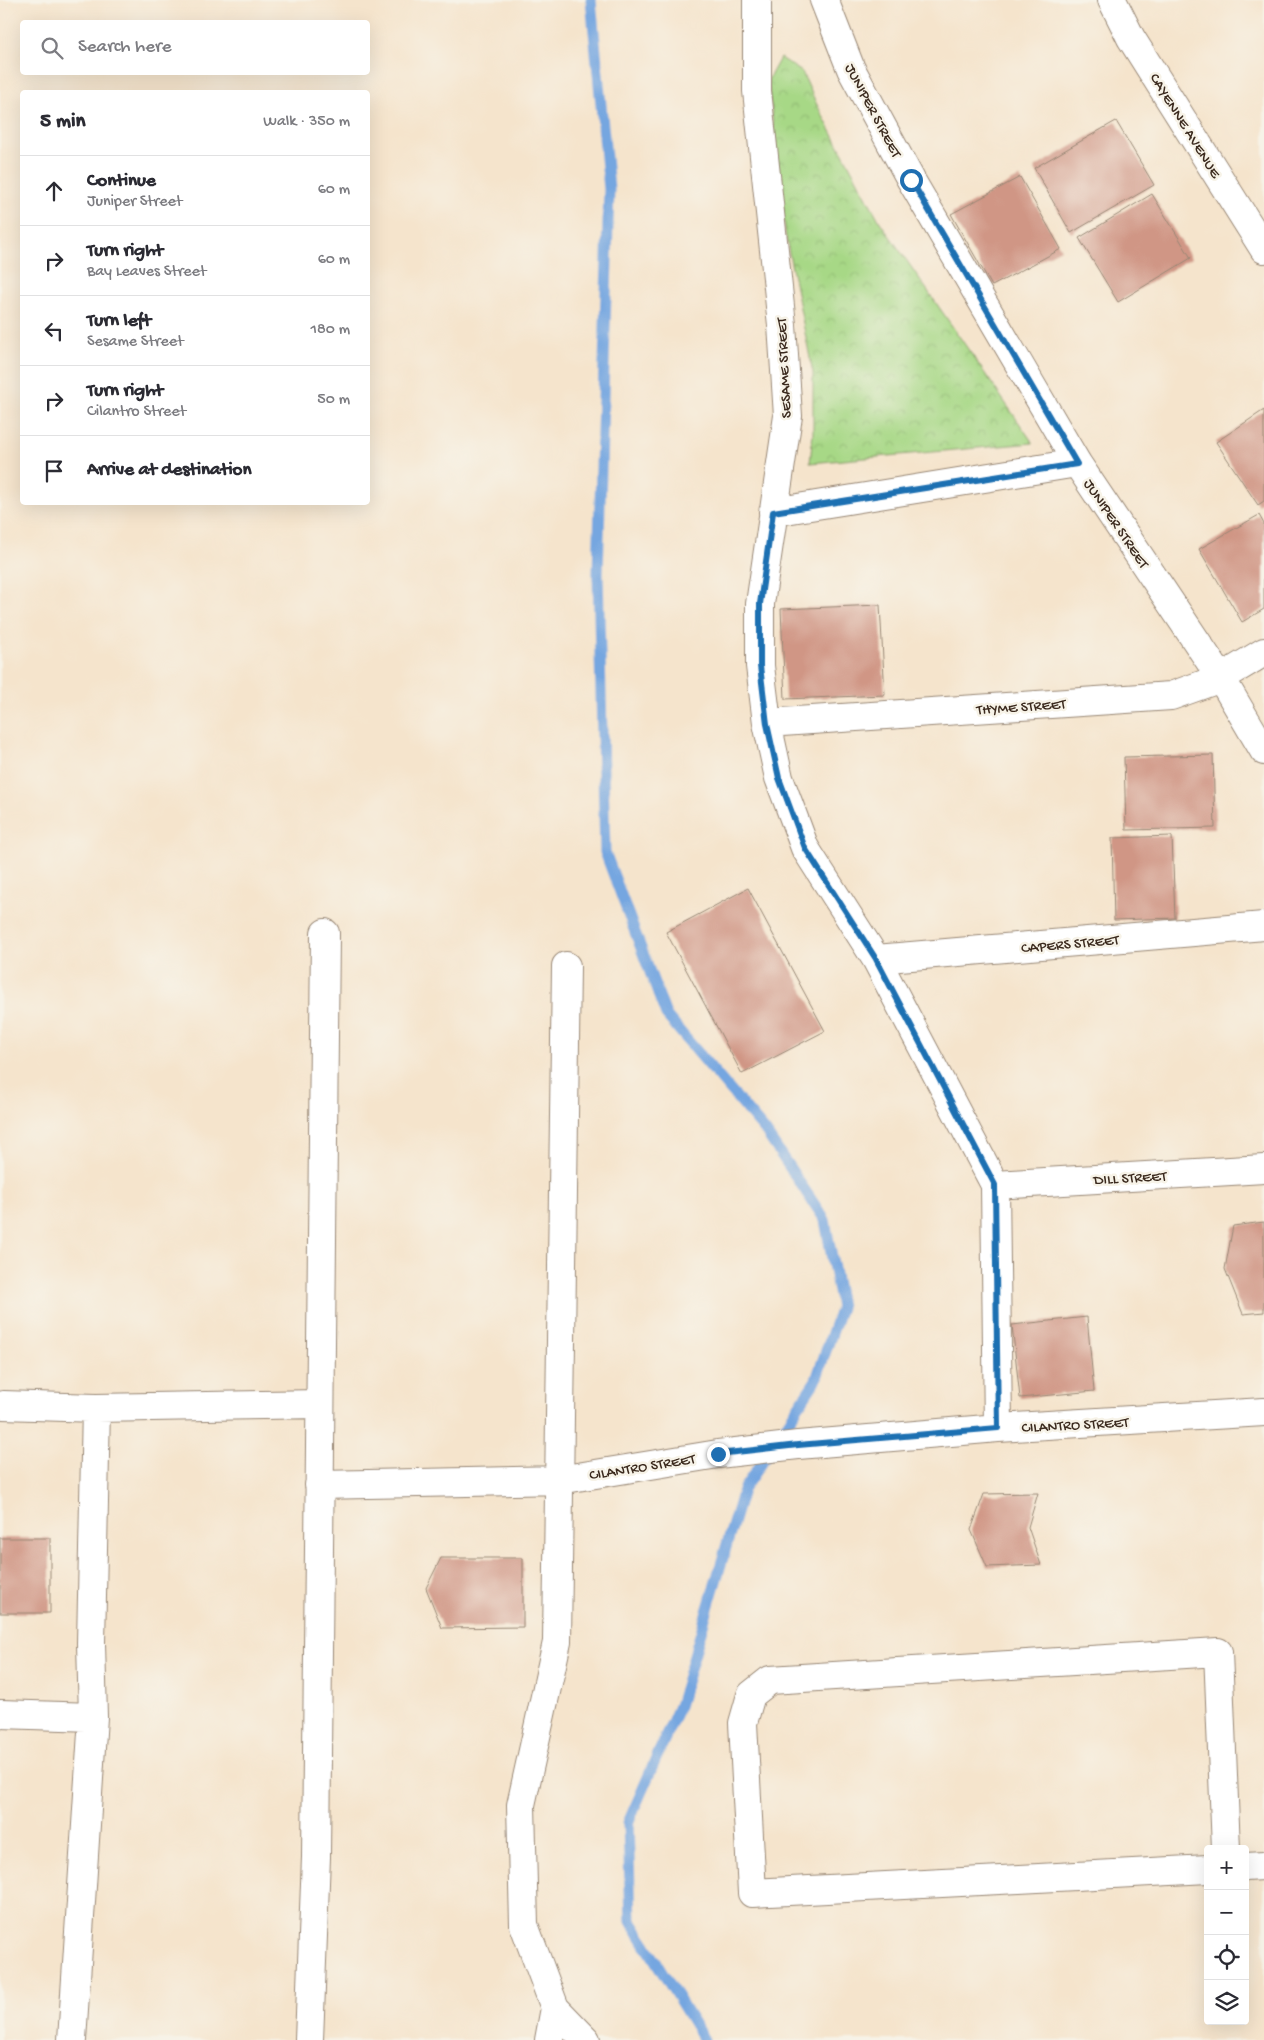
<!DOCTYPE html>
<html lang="en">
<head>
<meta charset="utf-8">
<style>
  :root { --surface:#fff; --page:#f2f2f3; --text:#2b2b33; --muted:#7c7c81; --line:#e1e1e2 }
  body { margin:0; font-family:"Gochi Hand",sans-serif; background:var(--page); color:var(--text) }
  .controls { position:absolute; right:15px; bottom:15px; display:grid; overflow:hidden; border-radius:5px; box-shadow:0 5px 20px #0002 }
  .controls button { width:45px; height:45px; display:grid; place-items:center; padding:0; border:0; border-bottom:1px solid var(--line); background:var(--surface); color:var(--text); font:25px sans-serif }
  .stop { position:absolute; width:15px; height:15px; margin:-11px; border:4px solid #1f6fb2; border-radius:50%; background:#fff }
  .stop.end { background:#1f6fb2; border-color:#fff; box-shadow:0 1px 5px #0008 }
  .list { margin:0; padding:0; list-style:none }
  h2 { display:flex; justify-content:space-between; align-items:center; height:65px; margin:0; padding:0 20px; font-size:21px }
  h2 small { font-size:16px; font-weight:400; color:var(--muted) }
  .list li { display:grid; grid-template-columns:32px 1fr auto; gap:15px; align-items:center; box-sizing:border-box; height:70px; padding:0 20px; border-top:1px solid var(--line) }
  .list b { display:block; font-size:19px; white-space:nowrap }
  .list p { margin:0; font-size:16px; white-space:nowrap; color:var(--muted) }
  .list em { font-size:16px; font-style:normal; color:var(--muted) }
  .icon { flex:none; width:28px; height:28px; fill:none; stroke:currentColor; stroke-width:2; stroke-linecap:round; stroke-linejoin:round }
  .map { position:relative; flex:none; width:1264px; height:2040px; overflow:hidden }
  .search { position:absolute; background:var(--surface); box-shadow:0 5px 20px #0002; left:20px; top:20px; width:350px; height:55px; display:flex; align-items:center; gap:12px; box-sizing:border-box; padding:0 18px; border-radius:5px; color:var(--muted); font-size:19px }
  .panel { position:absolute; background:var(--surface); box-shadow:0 5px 20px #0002; left:20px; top:90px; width:350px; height:415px; border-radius:5px }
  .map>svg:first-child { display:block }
  .park { fill:url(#park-crowns); stroke:#718152 }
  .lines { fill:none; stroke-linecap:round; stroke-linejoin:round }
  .stream { stroke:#75a6e0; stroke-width:11 }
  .building { fill:#d09685 }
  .minor-casing { stroke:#988775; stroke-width:30 }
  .minor { stroke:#fff; stroke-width:28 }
  .route { stroke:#1f6fb2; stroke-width:6 }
  .labels { text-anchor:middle; stroke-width:5; stroke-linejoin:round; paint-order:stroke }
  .street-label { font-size:15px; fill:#3b2a1e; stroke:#f7f3e8 }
</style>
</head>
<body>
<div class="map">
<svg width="1264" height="2040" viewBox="0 0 1264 2040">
  <defs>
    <pattern id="park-crowns" width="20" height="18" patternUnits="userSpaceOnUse" patternTransform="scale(1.25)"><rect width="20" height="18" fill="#a7d886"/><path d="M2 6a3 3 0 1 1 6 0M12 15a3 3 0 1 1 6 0" fill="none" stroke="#91ba73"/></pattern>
  </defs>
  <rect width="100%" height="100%" fill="#f7f3e8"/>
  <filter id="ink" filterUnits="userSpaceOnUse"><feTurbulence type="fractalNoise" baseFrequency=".02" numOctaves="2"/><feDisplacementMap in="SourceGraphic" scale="10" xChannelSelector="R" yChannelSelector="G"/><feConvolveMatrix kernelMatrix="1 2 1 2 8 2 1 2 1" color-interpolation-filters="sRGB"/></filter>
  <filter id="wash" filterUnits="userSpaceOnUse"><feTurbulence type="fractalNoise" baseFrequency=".0096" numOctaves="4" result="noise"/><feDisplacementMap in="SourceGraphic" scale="20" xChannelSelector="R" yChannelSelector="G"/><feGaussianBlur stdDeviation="1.12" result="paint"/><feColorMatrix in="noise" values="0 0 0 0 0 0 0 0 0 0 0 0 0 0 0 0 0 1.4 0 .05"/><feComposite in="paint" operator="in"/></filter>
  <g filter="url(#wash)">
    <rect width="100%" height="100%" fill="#f5e4cc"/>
    <!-- park -->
    <path class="park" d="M780,58L802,72L817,105L880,222L1033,443L810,463L813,433V373L786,238L768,80Z"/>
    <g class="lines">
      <!-- stream -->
      <path class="stream" d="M591,0L609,189L598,574L605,852L666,1015L765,1131L825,1220L841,1307L816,1380L743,1490L679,1706L628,1823L631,1921L704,2040"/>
    </g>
    <g id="blocks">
      <!-- building -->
      <path class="building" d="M1116,121L1154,185L1071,233L1034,168Z
        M1020,177L1061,249L992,286L951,214Z
        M1152,194L1191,258L1118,302L1079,238Z
        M1264,410V501L1258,505L1216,442Z
        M1259,515L1264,524V609L1242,622L1199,549Z
        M880,605L885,695L785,699L781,609Z
        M1213,755L1215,828L1126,830L1124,757Z
        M1172,836L1175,918L1114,920L1112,838Z
        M748,888L825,1031L742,1074L666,932Z
        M1264,1222V1312L1243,1314L1225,1269L1233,1226Z
        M1087,1317L1094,1391L1020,1398L1012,1325Z
        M1038,1493L1028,1527L1041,1565L987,1567L971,1530L984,1494Z
        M0,1538H50V1613H0Z
        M441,1558H523V1627L442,1628L426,1588Z"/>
    </g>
  </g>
  <g filter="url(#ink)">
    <use href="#blocks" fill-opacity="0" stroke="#988775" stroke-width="1"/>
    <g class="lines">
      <defs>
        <path id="minor" d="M757,0V91L782,325L788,416L760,604V666L767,723L779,778L805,848L876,959L995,1185L998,1428
          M824,0L851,69L911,180L1077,463L1221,678L1264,751
          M1112,0L1131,38L1264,249
          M773,512L1077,463
          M767,723L1171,696L1221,678L1264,652
          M876,959L1264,926
          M995,1185L1264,1169
          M3,1405L96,1408L320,1404
          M319,1485L559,1480L718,1454L798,1445L998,1428L1264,1412
          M0,1714L93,1717
          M1245,1867L1264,1866
          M1208,1869L752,1893L743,1723L751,1695L770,1680L1218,1652L1226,1849
          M555,2008L586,2040
          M72,2040L93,1717L91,1643L96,1408
          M309,2040L316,1857L325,933
          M549,2040L555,2008L524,1925L521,1805L557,1642L566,966"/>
      </defs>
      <!-- minor casing -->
      <use href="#minor" class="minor-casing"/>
      <!-- minor -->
      <use href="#minor" class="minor"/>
    </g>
  </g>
  <g class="lines" filter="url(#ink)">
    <!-- route -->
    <path class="route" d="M718,1454L798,1445L998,1428L995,1185L876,959L805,848L779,778L767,724L760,666V604L773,512L1077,464L911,180"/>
  </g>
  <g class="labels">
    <!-- street labels -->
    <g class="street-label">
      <text transform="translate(874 110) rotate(62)" y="5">JUNIPER STREET</text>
      <text transform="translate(1186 125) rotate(58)" y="5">CAYENNE AVENUE</text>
      <text transform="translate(783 368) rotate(-93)" y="5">SESAME STREET</text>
      <text transform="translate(1117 523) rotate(56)" y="5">JUNIPER STREET</text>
      <text transform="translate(1021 706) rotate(-4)" y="5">THYME STREET</text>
      <text transform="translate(1070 943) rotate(-5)" y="5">CAPERS STREET</text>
      <text transform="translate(1130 1177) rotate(-3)" y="5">DILL STREET</text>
      <text transform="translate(1075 1424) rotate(-3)" y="5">CILANTRO STREET</text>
      <text transform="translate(642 1466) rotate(-9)" y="5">CILANTRO STREET</text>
    </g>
  </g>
</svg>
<div class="controls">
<button>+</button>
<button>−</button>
<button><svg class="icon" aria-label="locate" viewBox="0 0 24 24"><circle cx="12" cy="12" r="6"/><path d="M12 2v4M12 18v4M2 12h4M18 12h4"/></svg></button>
<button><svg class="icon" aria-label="layers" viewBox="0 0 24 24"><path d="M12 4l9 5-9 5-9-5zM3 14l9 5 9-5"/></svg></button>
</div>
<div class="stop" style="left:911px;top:180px"></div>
<div class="stop end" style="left:718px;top:1454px"></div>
<div class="search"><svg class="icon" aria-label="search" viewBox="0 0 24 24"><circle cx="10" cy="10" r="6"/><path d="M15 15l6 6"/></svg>Search here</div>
<section class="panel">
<h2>5 min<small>Walk · 350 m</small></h2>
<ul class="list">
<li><svg class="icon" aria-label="ahead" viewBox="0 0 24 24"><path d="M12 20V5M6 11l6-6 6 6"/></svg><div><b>Continue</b><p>Juniper Street</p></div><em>60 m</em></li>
<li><svg class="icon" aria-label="right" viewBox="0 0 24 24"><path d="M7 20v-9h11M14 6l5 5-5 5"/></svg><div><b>Turn right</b><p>Bay Leaves Street</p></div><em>60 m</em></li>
<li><svg class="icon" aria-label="left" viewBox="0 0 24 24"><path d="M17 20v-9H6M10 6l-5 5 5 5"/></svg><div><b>Turn left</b><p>Sesame Street</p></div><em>180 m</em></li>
<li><svg class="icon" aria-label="right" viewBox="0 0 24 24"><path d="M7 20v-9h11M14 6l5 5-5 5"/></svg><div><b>Turn right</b><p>Cilantro Street</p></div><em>50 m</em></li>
<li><svg class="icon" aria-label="arrive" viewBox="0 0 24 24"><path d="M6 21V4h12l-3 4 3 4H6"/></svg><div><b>Arrive at destination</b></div></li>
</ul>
</section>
</div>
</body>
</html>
